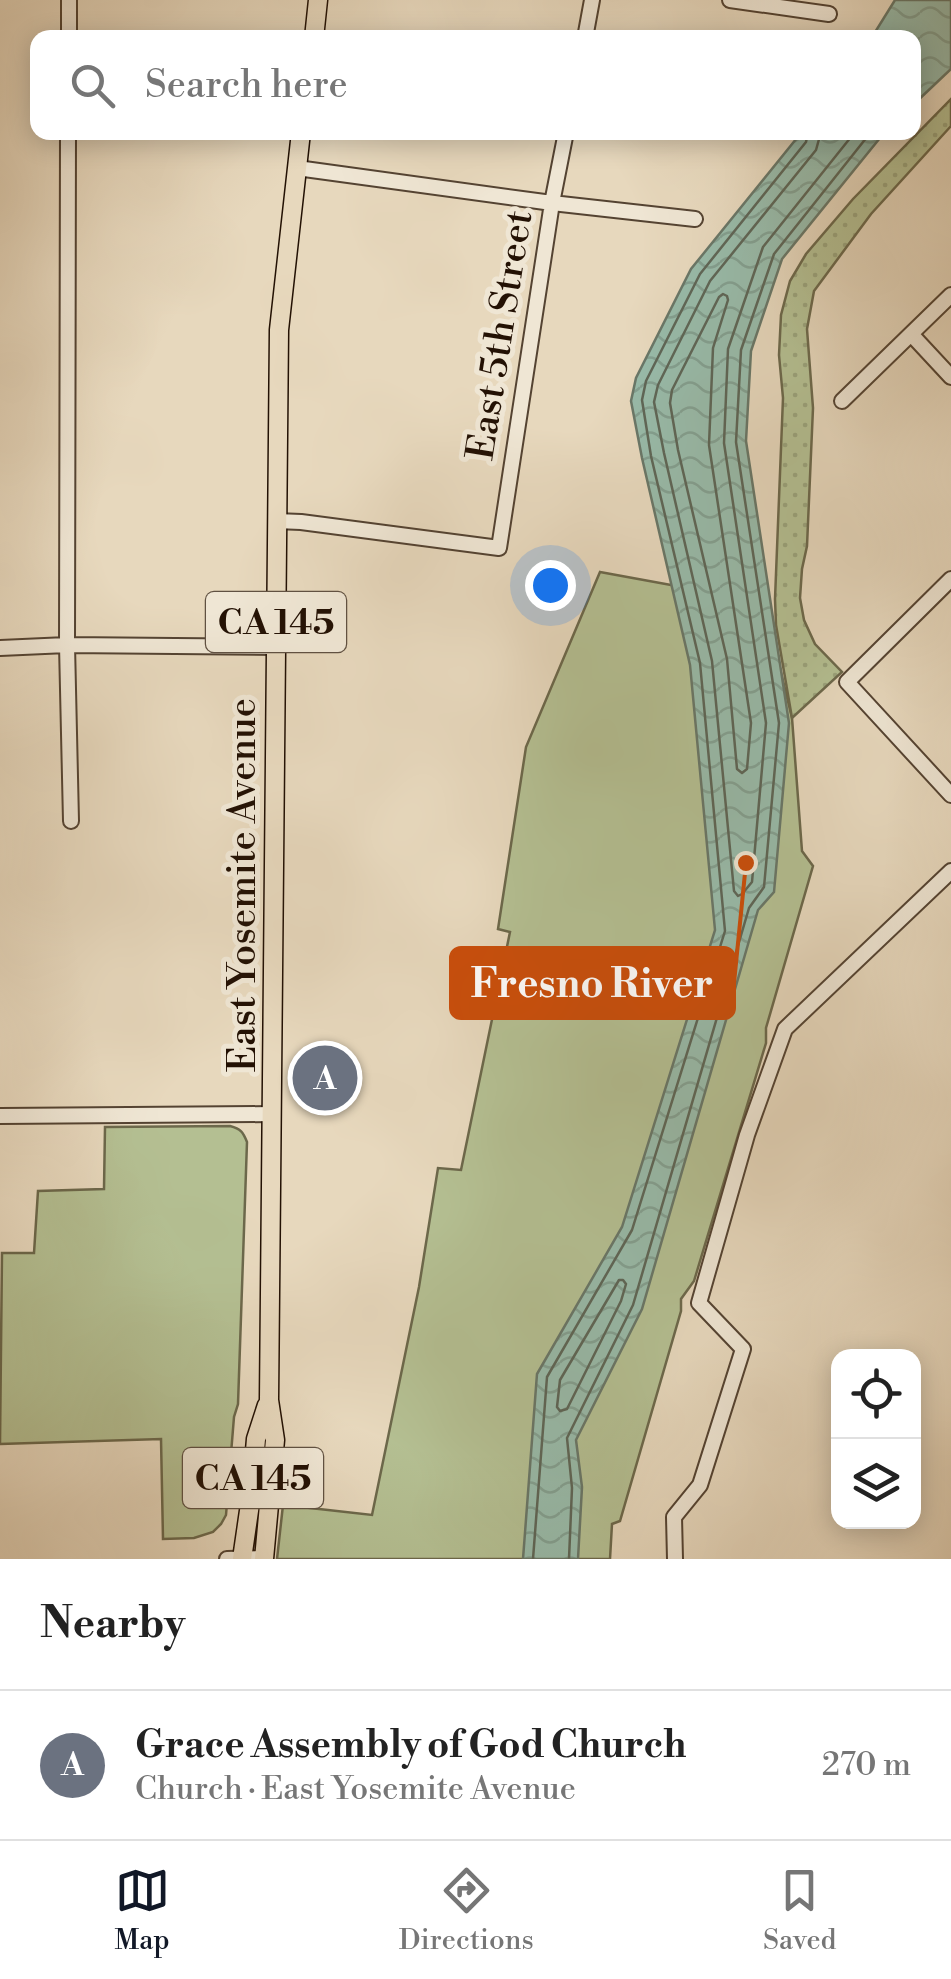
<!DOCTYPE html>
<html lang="en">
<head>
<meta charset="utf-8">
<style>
  :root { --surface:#fff; --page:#f2f2f2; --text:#222; --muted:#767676; --line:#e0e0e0; --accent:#111827 }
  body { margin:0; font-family:"Libre Bodoni",serif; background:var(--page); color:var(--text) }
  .controls { position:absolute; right:30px; bottom:30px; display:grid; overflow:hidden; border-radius:20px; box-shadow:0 5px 25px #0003 }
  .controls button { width:90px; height:90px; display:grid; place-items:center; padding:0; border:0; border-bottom:2px solid var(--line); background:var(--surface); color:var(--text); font:50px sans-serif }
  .you { position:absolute; left:550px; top:585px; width:35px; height:35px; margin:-25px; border:8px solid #fff; border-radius:50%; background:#1a73e8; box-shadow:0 0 0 15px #1a73e833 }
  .badge { display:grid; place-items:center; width:65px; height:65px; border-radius:50%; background:var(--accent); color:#fff; font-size:32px; font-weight:700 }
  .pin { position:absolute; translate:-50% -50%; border:5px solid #fff; box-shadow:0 2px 10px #0006 }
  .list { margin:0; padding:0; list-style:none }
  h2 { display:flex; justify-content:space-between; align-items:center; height:130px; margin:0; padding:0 40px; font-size:42px }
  h2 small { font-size:32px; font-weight:400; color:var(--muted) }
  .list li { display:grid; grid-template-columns:65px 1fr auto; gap:30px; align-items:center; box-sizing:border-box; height:150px; padding:0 40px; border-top:2px solid var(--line) }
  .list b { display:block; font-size:38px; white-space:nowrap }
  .list p { margin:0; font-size:32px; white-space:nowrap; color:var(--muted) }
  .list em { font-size:32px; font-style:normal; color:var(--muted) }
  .icon { flex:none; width:55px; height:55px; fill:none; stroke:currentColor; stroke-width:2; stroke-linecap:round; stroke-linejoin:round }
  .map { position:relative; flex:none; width:951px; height:1559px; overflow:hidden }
  .search { position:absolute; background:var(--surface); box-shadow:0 5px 25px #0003; left:30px; right:30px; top:30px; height:110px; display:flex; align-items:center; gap:25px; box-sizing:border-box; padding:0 35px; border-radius:20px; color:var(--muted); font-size:38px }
  .sheet { height:280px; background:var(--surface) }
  nav { display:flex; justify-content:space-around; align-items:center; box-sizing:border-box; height:140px; border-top:2px solid var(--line); background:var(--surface); font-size:28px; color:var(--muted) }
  nav a { display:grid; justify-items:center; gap:5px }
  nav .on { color:var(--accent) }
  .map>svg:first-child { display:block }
  .grass { fill:#b4bf92; stroke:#6c684b; stroke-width:2.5 }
  .park { fill:url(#park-dots); stroke:#6c684b; stroke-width:2.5 }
  .water { fill:url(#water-waves); stroke:#697768; stroke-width:2.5 }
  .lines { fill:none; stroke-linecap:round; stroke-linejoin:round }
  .shore { stroke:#5e6657; stroke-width:2.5 }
  .minor-casing { stroke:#544332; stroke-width:18 }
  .major-casing { stroke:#231104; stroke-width:21 }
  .minor { stroke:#efe6d4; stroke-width:14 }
  .major { stroke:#e7d8bd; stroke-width:18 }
  .labels { text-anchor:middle; stroke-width:10; stroke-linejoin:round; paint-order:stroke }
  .shield { fill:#efe6d4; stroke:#605142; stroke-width:2.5 }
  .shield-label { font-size:35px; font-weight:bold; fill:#231104 }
  .street-label { font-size:38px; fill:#231104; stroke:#efe6d4 }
  .leader { fill:none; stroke:#ca4e0b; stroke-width:4 }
  .callout-dot { fill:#ca4e0b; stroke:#efe6d4; stroke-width:4 }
  .callout { fill:#ca4e0b; stroke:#ca4e0b; stroke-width:4 }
  .callout-label { font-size:40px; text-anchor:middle; font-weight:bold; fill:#fff }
</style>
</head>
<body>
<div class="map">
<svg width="951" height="1559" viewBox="0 0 951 1559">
  <defs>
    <pattern id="park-dots" width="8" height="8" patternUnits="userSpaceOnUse" patternTransform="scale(2.5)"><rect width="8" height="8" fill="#b4bf92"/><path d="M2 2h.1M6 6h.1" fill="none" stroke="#9aa37c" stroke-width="1.8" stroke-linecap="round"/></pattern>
    <pattern id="water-waves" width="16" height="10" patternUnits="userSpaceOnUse" patternTransform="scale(2.5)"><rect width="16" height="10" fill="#98bbaa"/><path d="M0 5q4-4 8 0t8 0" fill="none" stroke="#83a091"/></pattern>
  </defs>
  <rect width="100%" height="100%" fill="#e7d8bd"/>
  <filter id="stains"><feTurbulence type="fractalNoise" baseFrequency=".002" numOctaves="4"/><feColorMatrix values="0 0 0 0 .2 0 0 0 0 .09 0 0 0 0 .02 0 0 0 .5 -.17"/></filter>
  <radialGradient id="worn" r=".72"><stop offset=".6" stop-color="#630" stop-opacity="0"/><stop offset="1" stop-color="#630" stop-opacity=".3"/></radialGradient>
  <!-- grass -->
  <path class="grass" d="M600,572L764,602L792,718L802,851L813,866L766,1028V1043L694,1281L681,1299V1311L620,1521L612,1524L610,1559H277L283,1505L372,1515L419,1287L438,1168L461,1170L510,932L498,929L526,747Z
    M230,1126C241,1129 243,1132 247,1142L238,1404L234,1417L227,1503L226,1515L221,1524L213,1532L194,1538L163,1539L161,1439L0,1444L2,1253H34L38,1191L104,1189L105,1127Z"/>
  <!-- park -->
  <path class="park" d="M951,99V126L871,214L814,291L807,329L813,408L807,546L802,569L800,598L804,620L815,644L842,672L792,718L776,625L775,599L783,398L779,355L781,315L790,281L806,254L853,199Z"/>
  <!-- water -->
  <path class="water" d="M895,0H951V69L914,104V38L872,37Z
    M801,133H884L782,259L751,351L746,441L789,723L774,892L758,910L642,1309L576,1440L582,1487L578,1559H523L537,1374L622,1227L715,930L690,665L642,458L631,401L636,378L691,269Z"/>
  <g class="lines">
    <!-- shore -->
    <path class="shore" d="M821,132L816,150L710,281L658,385L654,402L664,453L712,661L734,891L738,896L742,894L752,882L766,723L724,443L728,349L763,247L855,132
      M723,294L727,296L728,300L713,348L709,445L751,723L747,769L742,773L737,769L727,659L678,450L670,403L672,390L719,297Z
      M619,1280H623L626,1284L621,1301L567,1409L560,1411L557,1407L560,1380Z
      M533,1559L547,1377L632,1230L725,931L700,663L651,456L642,400L646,381L700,274L806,142L808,132
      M569,1559L572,1488L567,1438L633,1305L749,908L764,887L779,723L736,442L741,350L774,254L871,132"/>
    <defs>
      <path id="minor" d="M730,0L829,14
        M69,38V0
        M585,38L592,0
        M68,132L67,645L71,821
        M297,168L552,203L695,219
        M911,334L951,377
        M842,401L951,295
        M276,521L301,522L499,548L552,203L566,132
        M951,579L847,682L951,795
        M0,648L67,645L276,647
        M0,1116L273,1114
        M227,1559L264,1558
        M675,1559L674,1517L700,1485L743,1349L699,1303L747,1135L785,1029L951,871"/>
      <path id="major" d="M314,38L318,0
        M242,1559L251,1497L256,1439L267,1405
        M264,1559L275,1440L269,1400L279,330L301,132"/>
    </defs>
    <!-- minor casing -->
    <use href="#minor" class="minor-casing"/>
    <!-- major casing -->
    <use href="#major" class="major-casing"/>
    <!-- minor -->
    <use href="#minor" class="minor"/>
    <!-- major -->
    <use href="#major" class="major"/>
  </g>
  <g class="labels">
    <!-- shield labels -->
    <g class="shield">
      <rect x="206" y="592" width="140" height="60" rx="8"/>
      <rect x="183" y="1448" width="140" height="60" rx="8"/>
    </g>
    <g class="shield-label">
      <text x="276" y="634">CA 145</text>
      <text x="253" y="1490">CA 145</text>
    </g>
    <!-- street labels -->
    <g class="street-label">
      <text transform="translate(499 335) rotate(-81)" y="13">East 5th Street</text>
      <text transform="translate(242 885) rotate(-90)" y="13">East Yosemite Avenue</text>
    </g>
  </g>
  <!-- callouts -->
  <path class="leader" d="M746 863L734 983"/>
  <circle class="callout-dot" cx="746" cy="863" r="10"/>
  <rect class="callout" x="451" y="948" width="283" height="70" rx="10"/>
  <g class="callout-label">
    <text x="592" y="997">Fresno River</text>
  </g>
  <rect width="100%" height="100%" filter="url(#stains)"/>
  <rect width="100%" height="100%" fill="url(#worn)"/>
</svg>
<div class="controls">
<button><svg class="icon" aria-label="locate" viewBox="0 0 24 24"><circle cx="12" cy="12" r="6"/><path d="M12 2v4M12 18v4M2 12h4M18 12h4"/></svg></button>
<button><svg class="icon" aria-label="layers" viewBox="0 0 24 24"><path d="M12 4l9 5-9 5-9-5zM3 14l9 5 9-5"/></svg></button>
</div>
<div class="you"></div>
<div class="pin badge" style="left:325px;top:1078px;background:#6b7280">A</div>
<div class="search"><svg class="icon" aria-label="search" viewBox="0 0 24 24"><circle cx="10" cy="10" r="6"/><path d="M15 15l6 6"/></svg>Search here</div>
</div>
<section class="sheet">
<h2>Nearby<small></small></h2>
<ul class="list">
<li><span class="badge" style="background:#6b7280">A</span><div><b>Grace Assembly of God Church</b><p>Church · East Yosemite Avenue</p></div><em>270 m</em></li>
</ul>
</section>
<nav>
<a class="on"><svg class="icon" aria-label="map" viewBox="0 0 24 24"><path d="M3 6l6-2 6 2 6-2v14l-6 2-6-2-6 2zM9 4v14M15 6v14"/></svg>Map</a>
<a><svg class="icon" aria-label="directions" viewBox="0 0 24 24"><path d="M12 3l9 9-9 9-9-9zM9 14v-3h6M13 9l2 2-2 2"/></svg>Directions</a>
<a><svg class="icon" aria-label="saved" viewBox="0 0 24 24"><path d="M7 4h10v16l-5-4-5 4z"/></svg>Saved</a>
</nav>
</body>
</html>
